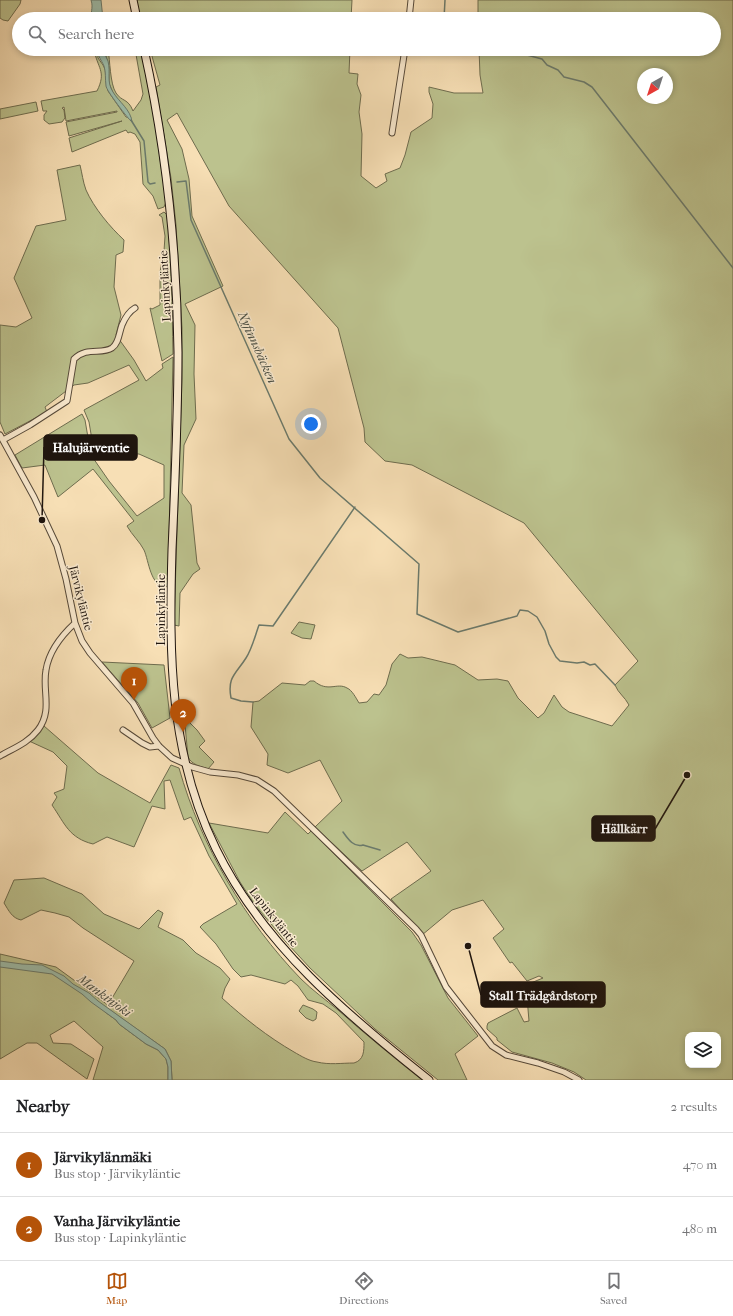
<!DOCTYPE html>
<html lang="en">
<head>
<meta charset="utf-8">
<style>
  :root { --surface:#fff; --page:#f2f2f2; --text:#202124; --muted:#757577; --line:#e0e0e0; --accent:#b45309 }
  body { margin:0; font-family:"IM FELL French Canon",serif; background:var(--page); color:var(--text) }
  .controls { position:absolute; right:12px; bottom:12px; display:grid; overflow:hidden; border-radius:8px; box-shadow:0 2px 6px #0003 }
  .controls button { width:36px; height:36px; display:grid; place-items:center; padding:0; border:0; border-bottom:1px solid var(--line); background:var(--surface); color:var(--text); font:20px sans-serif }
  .compass { position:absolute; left:637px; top:68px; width:36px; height:36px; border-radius:50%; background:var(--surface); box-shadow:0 2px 6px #0003; rotate:219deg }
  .you { position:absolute; left:311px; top:424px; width:14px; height:14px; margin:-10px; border:3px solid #fff; border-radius:50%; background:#1a73e8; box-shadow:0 0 0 6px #1a73e833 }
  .badge { display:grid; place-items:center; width:26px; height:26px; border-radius:50%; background:var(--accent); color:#fff; font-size:13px; font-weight:700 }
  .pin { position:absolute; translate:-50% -33px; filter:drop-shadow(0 1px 2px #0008) }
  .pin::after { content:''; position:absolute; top:21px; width:14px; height:12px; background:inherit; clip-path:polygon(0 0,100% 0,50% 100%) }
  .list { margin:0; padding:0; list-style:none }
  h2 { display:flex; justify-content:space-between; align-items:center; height:52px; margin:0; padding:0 16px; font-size:17px }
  h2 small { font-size:13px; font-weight:400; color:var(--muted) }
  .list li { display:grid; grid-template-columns:26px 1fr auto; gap:12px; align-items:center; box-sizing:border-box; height:64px; padding:0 16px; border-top:1px solid var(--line) }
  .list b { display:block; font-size:15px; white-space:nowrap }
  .list p { margin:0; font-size:13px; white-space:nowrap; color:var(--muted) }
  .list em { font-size:13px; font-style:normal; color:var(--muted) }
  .icon { flex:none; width:22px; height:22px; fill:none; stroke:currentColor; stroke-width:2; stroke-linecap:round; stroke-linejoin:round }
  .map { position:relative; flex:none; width:733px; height:1080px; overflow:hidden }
  .search { position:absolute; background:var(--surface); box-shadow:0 2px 6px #0003; left:12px; right:12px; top:12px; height:44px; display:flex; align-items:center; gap:10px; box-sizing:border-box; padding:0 14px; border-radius:22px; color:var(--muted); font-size:15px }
  .sheet { height:180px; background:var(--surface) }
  nav { display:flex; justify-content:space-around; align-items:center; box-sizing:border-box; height:56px; border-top:1px solid var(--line); background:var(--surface); font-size:11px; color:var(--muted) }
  nav a { display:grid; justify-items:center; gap:2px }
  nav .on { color:var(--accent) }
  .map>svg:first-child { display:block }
  .green { fill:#bcc28e; stroke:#6e6c4e; fill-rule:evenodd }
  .water { fill:#9ebdaa; stroke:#6b7a6c }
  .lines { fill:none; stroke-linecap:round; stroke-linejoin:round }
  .stream { stroke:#6b7a6c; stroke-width:1.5 }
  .street-casing { stroke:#554838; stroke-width:7 }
  .secondary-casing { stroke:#1f150e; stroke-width:9 }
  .street { stroke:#faeacf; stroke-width:5 }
  .secondary { stroke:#faeacf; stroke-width:7 }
  .labels { text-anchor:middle; stroke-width:3; stroke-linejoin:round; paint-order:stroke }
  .street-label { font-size:12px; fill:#1f150e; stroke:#faeacf }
  .water-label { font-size:13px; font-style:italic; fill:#4b5045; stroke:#faeacf }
  .leader { fill:none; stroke:#1f150e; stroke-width:1.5 }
  .callout-dot { fill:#1f150e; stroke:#faeacf; stroke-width:1.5 }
  .callout { fill:#1f150e; stroke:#1f150e; stroke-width:1.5 }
  .callout-label { font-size:13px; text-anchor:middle; font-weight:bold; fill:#fff }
</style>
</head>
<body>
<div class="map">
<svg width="733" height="1080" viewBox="0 0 733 1080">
  <rect width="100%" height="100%" fill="#f7dfb5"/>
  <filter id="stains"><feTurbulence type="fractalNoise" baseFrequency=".005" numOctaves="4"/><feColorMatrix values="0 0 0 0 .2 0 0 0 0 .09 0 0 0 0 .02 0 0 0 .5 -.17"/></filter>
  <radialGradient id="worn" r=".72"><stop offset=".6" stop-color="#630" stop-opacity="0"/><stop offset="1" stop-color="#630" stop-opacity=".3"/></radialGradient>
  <!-- green -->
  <path class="green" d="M0,0H21L20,4L8,21L3,20L0,18Z
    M136,0H352L351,19H141Z
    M478,0H733V1080H586L574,1072L552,1063L512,1052L497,1040V1038L487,1029V1026L488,1023L517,1008L524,1022L529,1021L526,985L543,978L539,976L527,981L512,962L510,963L493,938L504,929L483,900L452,910L422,935L417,928L391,899L431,871L407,842L362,871L315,827L342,801L320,760L288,773L267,765L268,754L251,727L253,702L259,701L282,683L305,685L310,681H314C328,693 337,682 347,688C352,690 356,698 359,703L367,702L374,694L379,695L386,685L392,664L400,654L408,658L422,657L455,665L478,680L497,679L508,681L518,698L538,718L544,713L554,695L562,707L569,712L612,726L629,705C625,697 618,693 615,685L638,661L524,523L412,465L385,461L365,442L364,428L338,328L229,206L177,113L167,120L182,149L189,179L192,216L223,286L185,304L195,325L194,374L196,419L184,445L182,493L191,505L197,563L200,569L193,574L180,593L179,626L174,625L182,378V328L176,225L171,178L156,87L160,85L150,49H350L349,73L358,74L357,84L361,95L359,112L362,134L361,176L376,188L387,181L385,174L400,168L405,155L411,132L432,118L433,104L429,92V87L454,93H483L480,75L479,49H714V19H478ZM643,74H667V98H643ZM688,1035H718V1065H688Z
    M94,49H98V58L103,65L105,69L108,91L126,117L131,118L113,93L109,83V67L104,49H108C110,60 110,84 116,93C122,102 128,98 133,111L141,100L143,94L135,49H141L155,122L166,202L164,207L158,209L153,196L143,184L140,142L135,134L130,132L128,133L126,130L72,152L69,138L122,121L69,136L66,122L117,112V111L66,121L64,107L62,108L64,110L65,118L62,122L49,124L44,120V115L47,111H43L41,101L97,91C107,71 97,68 94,49Z
    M36,102L38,111L0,119V109Z
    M80,165C82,173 83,182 86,190C94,208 110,227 124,240L123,252L116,255L114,287L121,315L116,335L134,360L146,381L163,368L162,364L173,357L168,583L166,587C150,586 149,561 144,550C140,542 132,535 127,526L134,521L93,469L58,497L45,465L22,468L15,455L82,414L85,420L91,455L109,481L137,516L164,498V465L139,454H111L99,459L94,452L89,422L84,410L139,380L129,365L88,383L74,385L45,407L47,412L5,434L0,422V325L16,327L32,318L14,278L36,226L66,220L57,170Z
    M164,212L167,215C172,261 172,308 173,354L162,361L150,308L152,309L160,305V272L164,251L165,236L162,217L159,215Z
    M299,622L315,625L311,639L302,638L291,633Z
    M102,662L164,665L170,718L152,728L138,703Z
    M187,720L197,730L205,741L199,747L214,762L208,769C200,766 192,765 188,757L185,725Z
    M44,726L98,773L150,803L171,765L179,768C201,846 245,921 301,979C312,990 326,1000 338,1010C365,1034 393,1057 422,1080H172L171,1061L165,1049L107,1008L105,1012L116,1020L119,1024L146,1044L158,1050L166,1059L168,1067V1080H93L103,1047L74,1021L50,1035L53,1043L71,1044L94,1059L87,1079L37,1043H27L0,1059V954L56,967L108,1005L134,961L83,928L69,917L55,913L41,910L21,920C12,918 9,911 4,903L14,880L44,878L82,894L104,914L139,929L158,910L163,913L158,927L183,940L196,953L220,968L230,979L225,988L222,998C244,1018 268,1037 294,1052C301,1056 309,1061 317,1062C329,1065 342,1063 354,1063C364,1060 364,1051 364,1042L336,1013L323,1004L308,1000L298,986L291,980L285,984L251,975L241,977L233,969L216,944L200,927L203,924L237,904L209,856L191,817L184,820L170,780L164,781L165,809L152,806L134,847L107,837L93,844C69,838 65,824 52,805L57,797L54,793L64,789L67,766L53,752L29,741Z
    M285,812L308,834L311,831L412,932L421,945L448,998L478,1036L455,1054L467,1080H438L375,1029L310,968L286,942L255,905L240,882L209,823L268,833Z
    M303,1005L313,1009L317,1012L316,1019L313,1021L306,1018L299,1011Z"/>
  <!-- water -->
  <path class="water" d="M91,0H101L103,19H93C89,13 94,9 91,0Z
    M98,49H104C104,53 106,57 108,61C111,73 106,81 113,92C119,102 131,110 132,122C128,119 106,90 106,86C105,79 106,72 104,66C101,59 98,58 98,49Z
    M0,961L22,964L42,965L64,976L73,984L89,993L98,1001L165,1049L171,1061L172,1080H168V1067L166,1059L158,1050L146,1044L119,1024L116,1020L91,1002L82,994L52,974L0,967Z"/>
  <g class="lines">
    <!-- stream -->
    <path class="stream" d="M444,19L445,0
      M504,49L542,59L547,65L558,70L564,77L584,82L592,87L733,268
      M131,120L144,141L148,182L150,184L155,183
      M177,182L186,181L191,220L289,439L320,478L419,564L417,614L458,632L517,616L520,610L528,611L537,617L545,631L549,644L556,657L560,661L577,663L584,662L590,665L595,664L615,685
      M253,702L241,701L231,698C227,677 236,674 246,658C252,649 255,636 259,625L273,626L355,507
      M343,832C348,839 354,848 363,845L380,850"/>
    <defs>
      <path id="street" d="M409,19L411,0
        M392,133L405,49
        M0,435L34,497L57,546L66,579L75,623L82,641L90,653L133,703L153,738L159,746L172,758L192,767L210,772L238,775L257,780L274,791L416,929L421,935L446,987L492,1046L506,1055L538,1063L564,1072L579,1080
        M3,440L30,425L67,401L74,359C87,346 101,355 112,348C119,343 119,333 122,325C125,318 128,312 135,308
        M123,730L142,743L150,747L159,746
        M0,756C14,748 28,743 38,730C53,710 42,691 46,670C49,651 62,635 75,623"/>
      <path id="secondary" d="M133,0L137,19
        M144,49C166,149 177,250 178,352C178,418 175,484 172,550C169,655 169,753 216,849C263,945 347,1015 429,1080"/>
    </defs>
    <!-- street casing -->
    <use href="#street" class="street-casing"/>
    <!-- secondary casing -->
    <use href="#secondary" class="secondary-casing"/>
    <!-- street -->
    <use href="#street" class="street"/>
    <!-- secondary -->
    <use href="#secondary" class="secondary"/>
  </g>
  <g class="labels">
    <!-- street labels -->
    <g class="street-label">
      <text transform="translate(165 286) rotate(-93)" y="4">Lapinkyläntie</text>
      <text transform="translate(81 598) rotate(76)" y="4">Järvikyläntie</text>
      <text transform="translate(161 610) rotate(-90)" y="4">Lapinkyläntie</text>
      <text transform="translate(274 917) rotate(52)" y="4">Lapinkyläntie</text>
    </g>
    <!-- water labels -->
    <g class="water-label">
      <text transform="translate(258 347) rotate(66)" y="5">Nyfinnsbäcken</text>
      <text transform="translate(105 995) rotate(36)" y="5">Mankinjoki</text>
    </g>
  </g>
  <!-- callouts -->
  <path class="leader" d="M42 520L44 447M687 775L655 829M468 946L481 995"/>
  <g class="callout-dot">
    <circle cx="42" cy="520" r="4"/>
    <circle cx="687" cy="775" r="4"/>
    <circle cx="468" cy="946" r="4"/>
  </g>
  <g class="callout">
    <rect x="44" y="435" width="93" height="25" rx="4"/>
    <rect x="592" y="816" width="63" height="25" rx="4"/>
    <rect x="481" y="982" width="124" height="25" rx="4"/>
  </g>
  <g class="callout-label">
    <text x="91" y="452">Halujärventie</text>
    <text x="624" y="833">Hällkärr</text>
    <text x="543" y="1000">Stall Trädgårdstorp</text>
  </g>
  <rect width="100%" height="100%" filter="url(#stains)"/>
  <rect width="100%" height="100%" fill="url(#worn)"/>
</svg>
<div class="controls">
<button><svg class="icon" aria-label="layers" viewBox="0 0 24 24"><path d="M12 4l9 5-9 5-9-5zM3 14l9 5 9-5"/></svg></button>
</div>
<svg class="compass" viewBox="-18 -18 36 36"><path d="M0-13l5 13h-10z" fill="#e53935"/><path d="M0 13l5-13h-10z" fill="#757577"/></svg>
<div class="you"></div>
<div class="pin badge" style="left:134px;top:700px">1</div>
<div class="pin badge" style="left:183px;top:732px">2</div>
<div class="search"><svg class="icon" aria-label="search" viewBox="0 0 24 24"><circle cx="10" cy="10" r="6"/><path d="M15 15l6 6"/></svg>Search here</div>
</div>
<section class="sheet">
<h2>Nearby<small>2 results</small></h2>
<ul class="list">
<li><span class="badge">1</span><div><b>Järvikylänmäki</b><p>Bus stop · Järvikyläntie</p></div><em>470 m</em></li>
<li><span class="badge">2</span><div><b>Vanha Järvikyläntie</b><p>Bus stop · Lapinkyläntie</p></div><em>480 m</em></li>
</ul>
</section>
<nav>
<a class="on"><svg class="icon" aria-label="map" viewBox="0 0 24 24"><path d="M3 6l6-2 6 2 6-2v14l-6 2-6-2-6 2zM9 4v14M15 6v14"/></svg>Map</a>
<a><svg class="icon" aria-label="directions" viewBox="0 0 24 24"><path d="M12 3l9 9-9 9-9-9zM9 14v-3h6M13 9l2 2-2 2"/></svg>Directions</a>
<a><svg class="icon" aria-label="saved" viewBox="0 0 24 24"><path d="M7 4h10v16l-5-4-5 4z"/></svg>Saved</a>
</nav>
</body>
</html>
